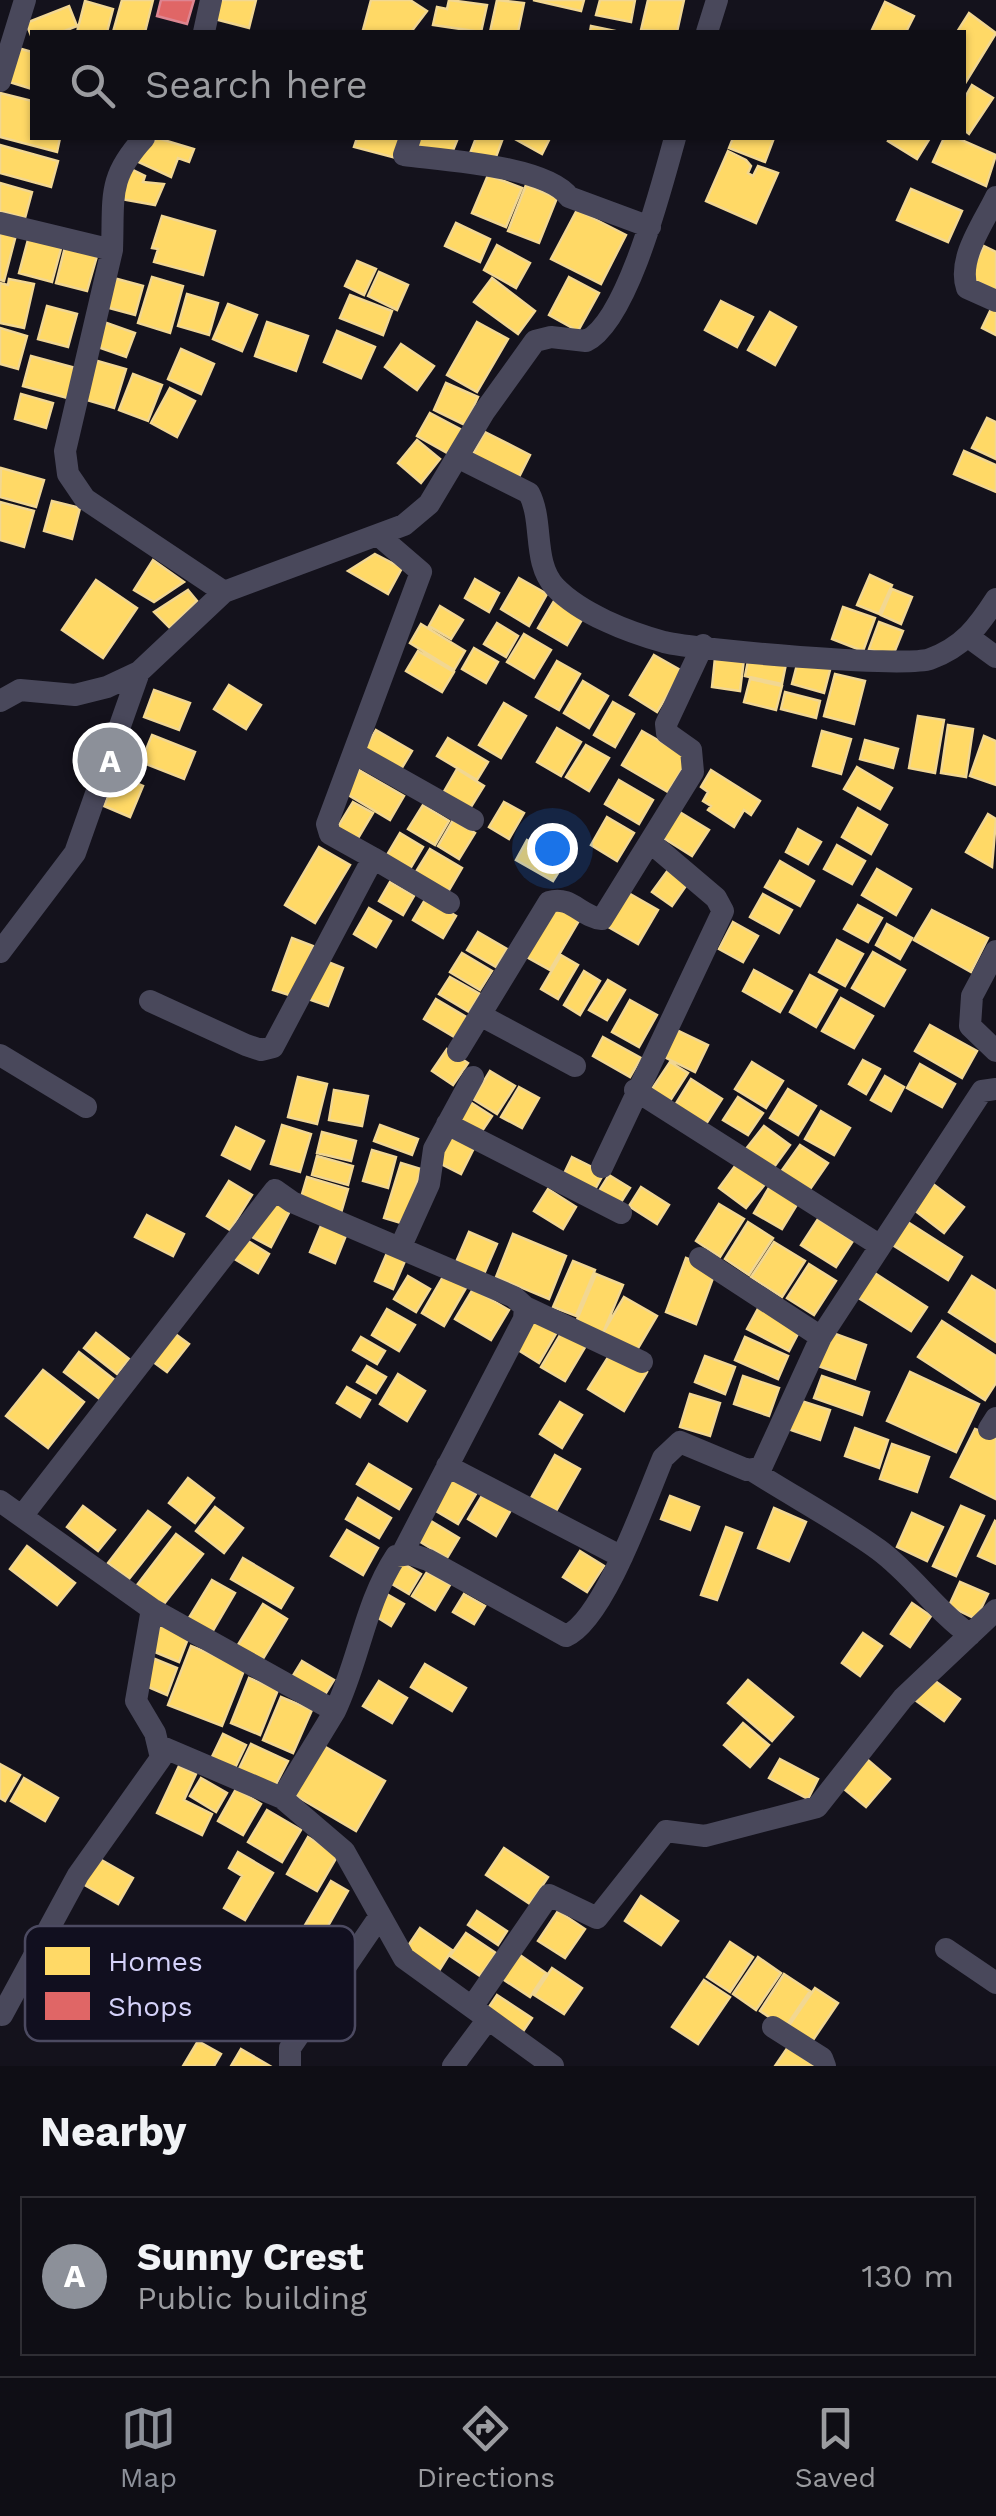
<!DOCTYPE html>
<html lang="en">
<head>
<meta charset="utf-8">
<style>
  :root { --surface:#0f0e15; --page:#18171e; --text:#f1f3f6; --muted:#9b9ca0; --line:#2f2e34; --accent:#8c9099 }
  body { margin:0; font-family:"Work Sans",sans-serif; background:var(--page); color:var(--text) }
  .you { position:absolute; left:552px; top:848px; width:35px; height:35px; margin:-25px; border:8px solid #fff; border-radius:50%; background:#1a73e8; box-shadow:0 0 0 15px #1a73e833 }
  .badge { display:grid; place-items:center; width:65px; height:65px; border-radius:50%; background:var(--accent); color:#fff; font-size:32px; font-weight:700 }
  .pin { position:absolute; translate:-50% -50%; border:5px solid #fff; box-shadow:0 2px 10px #0006 }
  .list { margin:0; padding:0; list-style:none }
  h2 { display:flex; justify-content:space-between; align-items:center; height:130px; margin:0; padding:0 40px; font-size:42px }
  h2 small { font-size:32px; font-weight:400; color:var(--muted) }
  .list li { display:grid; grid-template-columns:65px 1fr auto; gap:30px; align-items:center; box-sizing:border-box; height:160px; margin:0 20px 20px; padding:0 20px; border:2px solid var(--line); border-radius:0px }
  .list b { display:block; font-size:38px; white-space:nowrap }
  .list p { margin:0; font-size:32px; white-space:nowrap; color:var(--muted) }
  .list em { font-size:32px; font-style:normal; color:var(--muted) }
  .icon { flex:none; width:55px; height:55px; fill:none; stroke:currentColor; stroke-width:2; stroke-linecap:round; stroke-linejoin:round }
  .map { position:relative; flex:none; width:996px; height:2066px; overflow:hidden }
  .search { position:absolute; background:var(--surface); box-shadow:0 2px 8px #0004; left:30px; right:30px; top:30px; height:110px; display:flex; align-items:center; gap:25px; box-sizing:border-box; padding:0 35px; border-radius:0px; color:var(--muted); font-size:38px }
  .sheet { height:310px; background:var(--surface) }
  nav { display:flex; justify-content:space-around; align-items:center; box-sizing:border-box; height:140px; border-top:2px solid var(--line); background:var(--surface); font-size:28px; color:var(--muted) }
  nav a { display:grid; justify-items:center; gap:5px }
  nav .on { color:var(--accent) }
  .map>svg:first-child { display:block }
  .homes { fill:#ffd966; stroke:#f2d792; stroke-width:2.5 }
  .shops { fill:#e06666; stroke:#dd8692; stroke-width:2.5 }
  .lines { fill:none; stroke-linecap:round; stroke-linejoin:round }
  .street { stroke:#49485b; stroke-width:22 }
  .key { fill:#110f1f; stroke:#4c4a61; stroke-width:2.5 }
  .key-label { font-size:28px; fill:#d5d2fa }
</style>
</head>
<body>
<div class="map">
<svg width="996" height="2066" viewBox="0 0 996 2066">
  <rect width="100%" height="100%" fill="#14121c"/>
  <!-- homes -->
  <path class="homes" d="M122,0H153L145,32H113Z
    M216,0H256L249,28L211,18Z
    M371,0H410L427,11L411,32H369L363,30Z
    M449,0L487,5L481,32L433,25L437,7L447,9Z
    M497,0L524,3L518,32H490Z
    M533,0H584L581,11Z
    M600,0H635L631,22L596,15Z
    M648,0H684L677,32L641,30Z
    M85,1L113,9L107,32H77Z
    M885,2L914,16L906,32H871Z
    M69,6L77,26L62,32H32V38L26,23Z
    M969,13L996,33L964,85V32H957Z
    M591,26L620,32H590Z
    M18,48L32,52V89L9,82Z
    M972,85L993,98L969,134L964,130V99Z
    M0,93L32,101V138H60L57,152L0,137Z
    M157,138L194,149L189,162L178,158L171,177L134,160Z
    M357,138H401L396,158L354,147Z
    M418,138H458L450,158L416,145Z
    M476,138H503L493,165L469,156Z
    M513,138H550L542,154Z
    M733,138H774L765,162L729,148Z
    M890,138H930L917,159L888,141Z
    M944,138H957L996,155L986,186L933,162Z
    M0,145L58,161L51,187L0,173Z
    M728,151L746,160L751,166L748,173L753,176L758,166L778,173L756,223L706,201Z
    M125,166L145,176L143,182L164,184L155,205L121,199Z
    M488,175L522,188L506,227L472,213Z
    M0,183L32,192L25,218L0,211Z
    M526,185L557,198L539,243L508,231Z
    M911,189L962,211L948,242L897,220Z
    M577,210L626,235L601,284L551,259Z
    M162,216L215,231L203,275L154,262L158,249L152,248Z
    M456,223L490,239L480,262L445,246Z
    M0,231L16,235L4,281L0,280Z
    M29,236L62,245L52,282L19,273Z
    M497,245L530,263L516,288L484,270Z
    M984,246L996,252V291L968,277Z
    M65,247L97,256L87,291L56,283Z
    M357,261L376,269L364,295L345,286Z
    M379,272L408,285L397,310L368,296Z
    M110,277L143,286L135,315L102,306Z
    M152,277L183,286L170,333L138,323Z
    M569,277L599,293L578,331L549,315Z
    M492,278L535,311L518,334L474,302Z
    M9,279L34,284L24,328L0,323V283L8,285Z
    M187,294L218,303L209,335L178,326Z
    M350,295L392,311L383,335L340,318Z
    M721,301L753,317L737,347L705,330Z
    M228,304L257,315L242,351L213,339Z
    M47,306L77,314L68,347L38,339Z
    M992,307L996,309V335L982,328Z
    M770,312L796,327L775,365L748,350Z
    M101,321L135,333L126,357L92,345Z
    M267,322L308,336L296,371L255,356Z
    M477,322L508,339L477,392L447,375Z
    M0,328L27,336L18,369L0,364Z
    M337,331L375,347L361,378L324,362Z
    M401,344L434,366L417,390L385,367Z
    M181,349L214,364L201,394L168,379Z
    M31,356L79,369L71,399L23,386Z
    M94,360L126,369L114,408L83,399Z
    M133,374L162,385L148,421L119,410Z
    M446,383L478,397L465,425L434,410Z
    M170,388L195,401L177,437L151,423Z
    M21,394L53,403L46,428L15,419Z
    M430,413L462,430L449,454L417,436Z
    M987,418L996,422V459L972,448Z
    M485,432L530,455L518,479L472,456Z
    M417,440L440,459L421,483L398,463Z
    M964,451L996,465V492L954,474Z
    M1,468L44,480L36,507L0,497Z
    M52,501L80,508L72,539L44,531Z
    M0,502L34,511L24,547L0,540Z
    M375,554L402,568L388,594L348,571Z
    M153,560L184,582L154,602L134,590Z
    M870,575L892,585L879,614L857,605Z
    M519,578L547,594L529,626L501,609Z
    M475,579L499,593L489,612L465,598Z
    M96,580L137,608L103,658L62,630Z
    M892,589L912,597L901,624L881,615Z
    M188,590L197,601L170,628L154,612Z
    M554,601L583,618L567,645L538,628Z
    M440,606L463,620L451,639L429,626Z
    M843,607L875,618L863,651L832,639Z
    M879,622L903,631L892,658L869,649Z
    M497,623L518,636L506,657L484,644Z
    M421,624L465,651L454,670L410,643Z
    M524,634L551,650L534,678L507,662Z
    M474,648L498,662L486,683L462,669Z
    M716,648L745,651L740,691L712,687Z
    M418,651L454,672L442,692L406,671Z
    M750,651L787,659L782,684L745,676Z
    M654,655L682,671L657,712L630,695Z
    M799,657L831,666L824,693L792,684Z
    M557,661L580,674L559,710L536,697Z
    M835,674L865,681L854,724L824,716Z
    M750,679L782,686L776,710L744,702Z
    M583,681L608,696L589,728L564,713Z
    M229,685L261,705L246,729L214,709Z
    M154,690L190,703L179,730L144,717Z
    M785,692L820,701L816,718L781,709Z
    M613,702L634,714L615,747L594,735Z
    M504,703L526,716L501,758L479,745Z
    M918,716L944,720L935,773L909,768Z
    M948,725L973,729L966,777L941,773Z
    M557,728L581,742L561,776L537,762Z
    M376,730L412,751L400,771L364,750Z
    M642,731L689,758L668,792L622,765Z
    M822,731L851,739L841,774L813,766Z
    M152,735L195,752L184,779L141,762Z
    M984,736L996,741V785L970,776Z
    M448,738L488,762L477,780L437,756Z
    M865,740L898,749L893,768L860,759Z
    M586,745L609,758L589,791L566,777Z
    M857,767L892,788L880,809L844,789Z
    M457,769L484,786L469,810L442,795Z
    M359,770L404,796L390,820L345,793Z
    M711,770L760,801L751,815L744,810L734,827L708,810L711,806L703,801L708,792L701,787Z
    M117,775L143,786L130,817L104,806Z
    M619,780L653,800L639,824L605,804Z
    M353,802L373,813L354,845L334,833Z
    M504,802L524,813L509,839L489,827Z
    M423,805L449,821L435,845L408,829Z
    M858,808L887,825L871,854L842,837Z
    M678,811L709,830L692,856L662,837Z
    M988,814L996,819L992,867L966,852Z
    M607,817L634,833L617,861L591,845Z
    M453,820L475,833L459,859L438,846Z
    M798,829L821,842L808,864L786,852Z
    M400,833L423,847L407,874L384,860Z
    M527,840L565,862L553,881L516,860Z
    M837,845L865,861L852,884L824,869Z
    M319,847L350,865L315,923L285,905Z
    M430,849L462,868L445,897L412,878Z
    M780,861L814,881L800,906L765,887Z
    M671,866L690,880L672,906L652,892Z
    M877,869L911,889L896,915L862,895Z
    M390,882L414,896L403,915L379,901Z
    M625,891L658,910L638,944L605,925Z
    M763,894L792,910L779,933L750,917Z
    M426,898L456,916L443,938L413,920Z
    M554,903L580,919L550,970L523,955Z
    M858,905L882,918L868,942L844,929Z
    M369,908L391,921L376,947L354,934Z
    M932,910L988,938L971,972L914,940Z
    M733,922L758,936L743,962L719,949Z
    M887,924L912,938L900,959L876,945Z
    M478,932L507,949L496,967L467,950Z
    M292,938L313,946L295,997L273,990Z
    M837,940L863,954L845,986L819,972Z
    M873,952L905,970L884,1006L852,988Z
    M462,953L492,971L480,990L450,972Z
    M561,955L578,965L558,999L541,989Z
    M323,960L343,968L328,1006L308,999Z
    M754,970L792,991L780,1012L743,991Z
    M584,971L600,981L580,1015L564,1005Z
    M810,975L837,990L816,1027L790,1012Z
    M450,977L480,994L469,1012L439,994Z
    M608,980L625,990L607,1020L589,1010Z
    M841,998L873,1016L854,1048L822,1031Z
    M436,999L468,1018L456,1038L424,1019Z
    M630,1000L657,1015L639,1047L612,1032Z
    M930,1025L977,1051L962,1078L915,1051Z
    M670,1027L708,1045L695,1072L656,1053Z
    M603,1037L641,1058L630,1077L593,1056Z
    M447,1049L468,1063L453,1085L432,1071Z
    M863,1060L880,1069L866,1094L849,1084Z
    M670,1062L688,1073L668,1104L650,1092Z
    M752,1062L783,1081L766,1108L735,1089Z
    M920,1064L955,1084L942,1107L907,1088Z
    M490,1071L515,1086L497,1114L473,1099Z
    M885,1076L904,1087L891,1111L871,1100Z
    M298,1077L327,1084L317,1124L288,1117Z
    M691,1079L722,1099L706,1124L675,1105Z
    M519,1087L539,1098L522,1128L501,1117Z
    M788,1089L816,1106L798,1135L770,1118Z
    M334,1090L368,1096L362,1126L329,1120Z
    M738,1097L763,1113L748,1135L723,1120Z
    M467,1100L492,1116L480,1134L456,1119Z
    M821,1111L850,1128L834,1155L805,1139Z
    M282,1125L311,1134L300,1172L271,1164Z
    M380,1125L418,1139L412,1155L374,1141Z
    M764,1126L790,1145L769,1174L742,1154Z
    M236,1127L264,1141L250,1169L222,1155Z
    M448,1130L476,1144L461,1174L433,1160Z
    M322,1132L356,1141L351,1161L317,1153Z
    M800,1145L828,1163L806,1195L778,1176Z
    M372,1150L396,1157L388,1188L363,1181Z
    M317,1156L353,1166L348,1185L312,1175Z
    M572,1157L604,1173L593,1193L562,1178Z
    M738,1162L766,1183L746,1208L719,1188Z
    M401,1163L421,1169L404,1224L384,1218Z
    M609,1175L630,1188L618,1207L597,1194Z
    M307,1177L348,1189L341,1213L300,1201Z
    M229,1181L252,1195L230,1230L207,1216Z
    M929,1181L964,1207L944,1233L909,1206Z
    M770,1186L798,1203L782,1229L754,1213Z
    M641,1187L669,1205L657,1224L629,1206Z
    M548,1189L576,1207L563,1229L534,1211Z
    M273,1197L292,1207L271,1247L252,1237Z
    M719,1204L744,1219L720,1257L696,1241Z
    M147,1215L184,1234L173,1256L135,1237Z
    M818,1219L853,1241L836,1267L801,1245Z
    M903,1219L962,1257L948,1280L888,1242Z
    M748,1222L773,1238L749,1275L725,1259Z
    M322,1223L347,1233L335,1263L310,1252Z
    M469,1232L497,1244L484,1274L456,1262Z
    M513,1234L566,1256L549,1299L496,1277Z
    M245,1239L269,1254L258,1273L233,1258Z
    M774,1242L805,1261L782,1297L751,1277Z
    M390,1246L408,1254L393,1289L375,1281Z
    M686,1258L716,1270L696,1324L666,1312Z
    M573,1261L595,1270L576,1316L553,1307Z
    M809,1264L836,1281L814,1315L787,1298Z
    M870,1270L927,1307L911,1331L854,1295Z
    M596,1274L623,1285L603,1333L576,1322Z
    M444,1275L466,1288L444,1326L422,1313Z
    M408,1276L430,1289L416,1312L394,1299Z
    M972,1276L996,1291V1342L949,1312Z
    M473,1289L509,1310L491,1340L455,1319Z
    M624,1297L657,1316L634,1355L601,1336Z
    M760,1305L802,1326L789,1351L747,1329Z
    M387,1309L415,1325L399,1351L372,1335Z
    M532,1318L557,1332L539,1363L515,1348Z
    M942,1321L996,1356V1383L985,1400L918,1357Z
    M563,1330L587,1344L565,1381L541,1367Z
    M830,1332L866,1345L855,1379L818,1366Z
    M96,1333L129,1359L117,1374L84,1348Z
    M174,1333L189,1344L167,1372L152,1361Z
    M361,1337L385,1351L377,1364L353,1350Z
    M745,1337L788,1356L778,1379L735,1360Z
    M612,1351L647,1372L624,1411L588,1389Z
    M79,1352L116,1381L101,1400L64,1372Z
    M705,1356L735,1367L725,1394L695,1382Z
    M367,1366L386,1377L376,1393L357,1382Z
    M43,1370L84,1402L48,1448L6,1416Z
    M910,1372L979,1404L956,1452L887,1421Z
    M398,1374L425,1391L407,1421L380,1404Z
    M743,1376L779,1388L769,1416L734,1404Z
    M822,1376L869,1392L862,1415L814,1398Z
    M347,1387L370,1400L360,1417L337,1403Z
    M690,1394L720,1403L710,1436L680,1427Z
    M795,1399L830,1410L820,1440L785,1428Z
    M560,1402L582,1415L562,1448L540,1434Z
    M855,1428L888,1440L879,1468L845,1456Z
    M975,1429L993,1436L996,1430V1499L951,1477Z
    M892,1444L929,1457L917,1492L880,1479Z
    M555,1455L580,1469L556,1511L531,1498Z
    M369,1464L411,1489L399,1509L357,1484Z
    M188,1478L214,1498L195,1523L169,1503Z
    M450,1478L476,1494L458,1524L431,1508Z
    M483,1494L511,1510L496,1536L468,1519Z
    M670,1496L699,1507L690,1530L661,1519Z
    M358,1498L391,1518L379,1538L346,1519Z
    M83,1506L115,1530L98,1551L67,1527Z
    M961,1506L984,1516L956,1576L933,1566Z
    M215,1507L243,1528L224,1553L196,1531Z
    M774,1508L806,1522L789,1561L758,1548Z
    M148,1511L170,1527L129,1579L108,1563Z
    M912,1513L943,1527L927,1561L897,1547Z
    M426,1518L459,1538L447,1558L414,1538Z
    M995,1521L996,1522V1564L978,1556Z
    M726,1527L742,1533L717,1600L701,1595Z
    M347,1530L378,1548L363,1575L331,1556Z
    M176,1534L203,1554L160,1609L134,1589Z
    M27,1546L75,1583L57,1605L10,1569Z
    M580,1551L604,1566L587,1592L563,1577Z
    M243,1558L293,1588L281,1608L231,1579Z
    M399,1561L421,1574L409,1594L387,1581Z
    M427,1572L450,1585L435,1610L412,1596Z
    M212,1580L235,1593L211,1634L187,1621Z
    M960,1582L988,1594L976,1619L949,1606Z
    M385,1593L404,1604L391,1626L372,1614Z
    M464,1594L485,1606L474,1624L453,1612Z
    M912,1603L931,1616L910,1647L891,1634Z
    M263,1604L287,1619L261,1662L236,1648Z
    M160,1625L189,1636L179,1662L150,1650Z
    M863,1633L882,1646L860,1676L842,1663Z
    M191,1646L245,1668L222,1726L168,1705Z
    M150,1657L177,1668L167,1695L139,1683Z
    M302,1661L334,1680L321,1701L289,1682Z
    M425,1664L466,1688L452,1711L411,1687Z
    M249,1678L278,1690L260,1735L231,1723Z
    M931,1678L960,1699L944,1721L915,1700Z
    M748,1680L793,1717L772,1741L728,1703Z
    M379,1681L407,1698L392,1723L363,1706Z
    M281,1697L312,1710L293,1753L263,1740Z
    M743,1723L769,1745L750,1767L724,1745Z
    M223,1734L246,1745L234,1770L211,1759Z
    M251,1744L288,1761L273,1790L237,1773Z
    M322,1745L385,1781L356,1831L293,1794Z
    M862,1755L890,1779L866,1807L838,1784Z
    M780,1759L818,1779L808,1799L769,1778Z
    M0,1764L20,1775L5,1801L0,1798Z
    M179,1766L196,1774L184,1800L212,1814L202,1835L157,1813Z
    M24,1778L58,1798L45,1821L11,1801Z
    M201,1778L227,1793L216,1812L190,1796Z
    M236,1789L261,1804L243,1835L218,1821Z
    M267,1810L301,1830L282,1862L248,1842Z
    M308,1837L338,1855L317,1891L287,1874Z
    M504,1848L548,1877L530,1904L486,1875Z
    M238,1852L273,1873L245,1920L224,1908L242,1876L229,1868Z
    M98,1858L133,1878L118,1904L83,1884Z
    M331,1881L348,1891L316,1947L298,1937Z
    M641,1896L678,1921L661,1945L625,1921Z
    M477,1911L507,1931L498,1945L468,1925Z
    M558,1911L585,1929L565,1958L538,1941Z
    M420,1928L452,1950L437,1974L404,1952Z
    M466,1933L496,1953L480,1976L450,1956Z
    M730,1942L753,1957L730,1992L707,1977Z
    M517,1953L546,1973L530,1997L501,1978Z
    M758,1957L781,1973L756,2010L733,1994Z
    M552,1968L582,1988L564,2014L534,1995Z
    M784,1974L810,1991L785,2028L760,2011Z
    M704,1980L730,1997L698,2044L672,2027Z
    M815,1988L838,2003L811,2043L788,2027Z
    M497,1995L532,2018L520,2036L485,2013Z
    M198,2041L221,2054L214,2066H183Z
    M788,2047L815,2066H775Z
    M241,2049L270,2066H231Z"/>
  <!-- shops -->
  <path class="shops" d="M161,0H194L187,24L157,16Z"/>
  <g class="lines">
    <!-- street -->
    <path class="street" d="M204,32L211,0
      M707,32L717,0
      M0,81L25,0
      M410,138L404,155C442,160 547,166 569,197L650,227
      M996,197C983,224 957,259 967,288L996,301
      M0,223L112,250L65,451L68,474L85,499L224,592
      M112,250C114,197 107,178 144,138
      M457,457L529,493C544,522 532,562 555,587C581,614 628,632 664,642C696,650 905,668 930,659C963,647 978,627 996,599
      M970,638L996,657
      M0,701L20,690L75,695L107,687L139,672L224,592L404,525L429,504L484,412L535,341L551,337L586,341C628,321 662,184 675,138
      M354,753L473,820
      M373,858L449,903
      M996,951L972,996L970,1026L996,1051
      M0,952L75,853L139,672
      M150,1001L246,1045L261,1050L273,1047L371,862L373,858L330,834L327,824L421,572L378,535
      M480,1015L575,1066
      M458,1051L549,902C571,895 581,917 602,919L693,772L691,750L667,733L666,724L703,645
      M0,1055L86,1107
      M635,1090L879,1245
      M447,1124L621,1213
      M602,1167L723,911L716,898L650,842
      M401,1246L429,1184L434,1149L473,1077
      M700,1258L821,1337
      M525,1307L642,1362
      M989,1429L996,1418
      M447,1466L622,1557
      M753,1471C794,1497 839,1521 879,1550C914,1576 936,1611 970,1635
      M0,1501L152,1609L335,1711L282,1798L344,1851L404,1958L553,2066
      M22,1516L275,1190L292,1202L514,1297L525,1307L524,1319L402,1554
      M335,1711C359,1661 365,1603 396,1556L410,1554L428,1560L566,1636C604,1620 646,1498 663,1458L680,1442L747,1470L761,1468L821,1337L982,1091L996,1089
      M160,1746L282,1798
      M946,1949L996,1983
      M472,2007L549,1895L597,1918L666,1831L705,1836L817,1807L903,1698L996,1610
      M2,2015L78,1875L161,1758L155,1733L136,1701L152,1609
      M773,2027L822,2058L825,2066
      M290,2066V2048L380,1916
      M453,2066L488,2019"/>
  </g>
  <!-- legend -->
  <rect x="25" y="1926" width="330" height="115" rx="15" class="key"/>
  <rect x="45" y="1947" width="45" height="28" fill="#ffd966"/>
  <rect x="45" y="1992" width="45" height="28" fill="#e06666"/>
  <g class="key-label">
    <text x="108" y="1971">Homes</text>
    <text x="108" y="2016">Shops</text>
  </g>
</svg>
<div class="you"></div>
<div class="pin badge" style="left:110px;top:760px">A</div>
<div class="search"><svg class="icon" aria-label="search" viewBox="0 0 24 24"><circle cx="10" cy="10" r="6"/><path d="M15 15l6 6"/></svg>Search here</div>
</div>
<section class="sheet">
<h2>Nearby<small></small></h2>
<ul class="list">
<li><span class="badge">A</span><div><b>Sunny Crest</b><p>Public building</p></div><em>130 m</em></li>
</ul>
</section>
<nav>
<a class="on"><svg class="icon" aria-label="map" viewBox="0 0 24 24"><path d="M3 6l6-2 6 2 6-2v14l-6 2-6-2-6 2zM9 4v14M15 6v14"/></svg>Map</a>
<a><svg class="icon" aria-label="directions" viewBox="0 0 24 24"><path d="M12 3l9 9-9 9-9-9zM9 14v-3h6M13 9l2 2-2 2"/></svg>Directions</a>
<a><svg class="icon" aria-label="saved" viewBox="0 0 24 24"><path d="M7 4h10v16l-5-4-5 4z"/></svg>Saved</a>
</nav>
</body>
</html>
